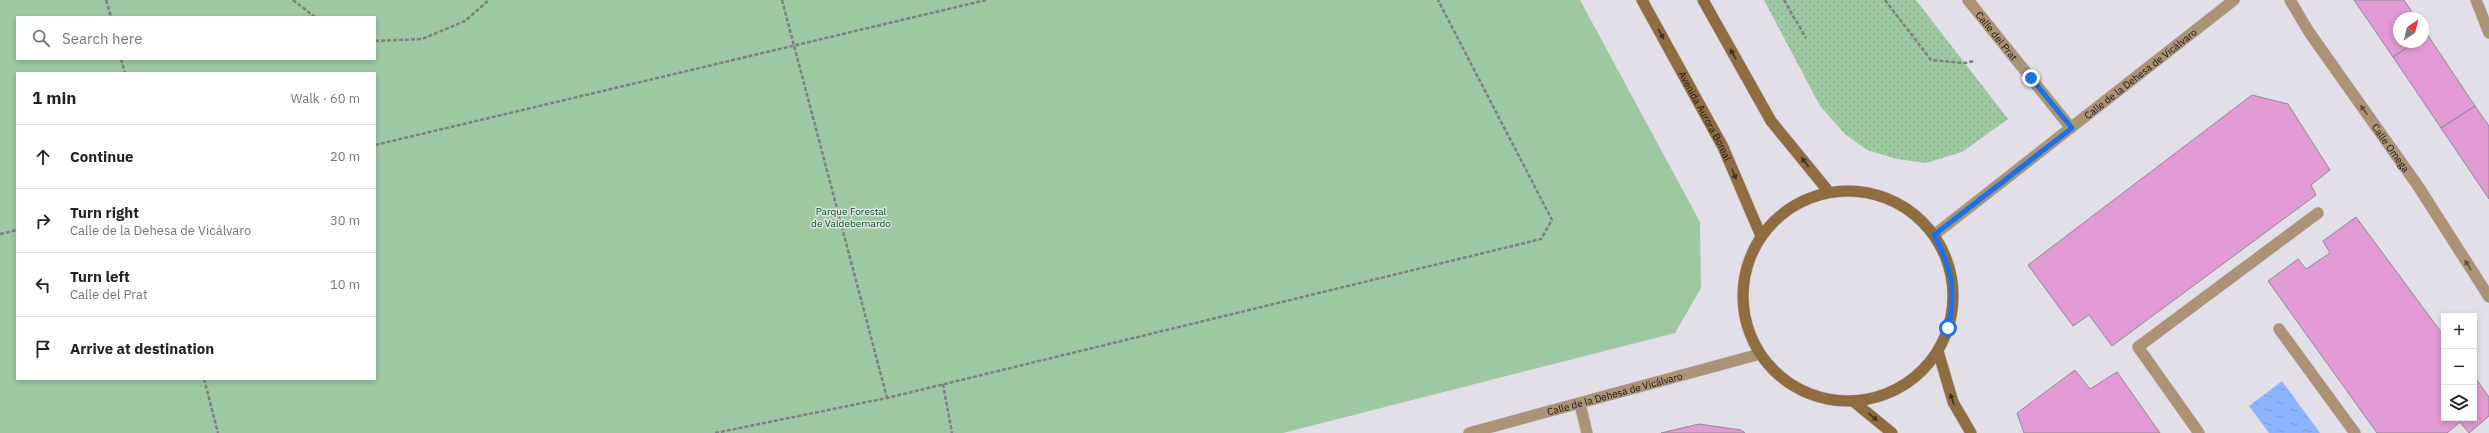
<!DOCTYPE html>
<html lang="en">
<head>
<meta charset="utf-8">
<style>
  :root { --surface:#fff; --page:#f6f6f6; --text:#222; --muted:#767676; --line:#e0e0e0 }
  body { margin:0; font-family:"IBM Plex Sans",sans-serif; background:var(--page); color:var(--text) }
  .controls { position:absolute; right:12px; bottom:12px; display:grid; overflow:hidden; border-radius:0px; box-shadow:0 2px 6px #0003 }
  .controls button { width:36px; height:36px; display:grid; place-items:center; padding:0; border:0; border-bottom:1px solid var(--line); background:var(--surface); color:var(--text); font:20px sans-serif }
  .compass { position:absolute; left:2393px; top:12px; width:36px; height:36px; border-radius:50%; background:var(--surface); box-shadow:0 2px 6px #0003; rotate:35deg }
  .stop { position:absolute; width:12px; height:12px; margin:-9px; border:3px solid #1a73e8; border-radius:50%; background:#fff }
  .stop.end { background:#1a73e8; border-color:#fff; box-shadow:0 1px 4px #0008 }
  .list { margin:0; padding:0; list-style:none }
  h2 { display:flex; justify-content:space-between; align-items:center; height:52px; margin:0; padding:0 16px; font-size:17px }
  h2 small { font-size:13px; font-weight:400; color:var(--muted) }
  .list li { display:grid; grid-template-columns:26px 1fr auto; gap:12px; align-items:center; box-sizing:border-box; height:64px; padding:0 16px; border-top:1px solid var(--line) }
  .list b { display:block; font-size:15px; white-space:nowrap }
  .list p { margin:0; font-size:13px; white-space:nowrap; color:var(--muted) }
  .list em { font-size:13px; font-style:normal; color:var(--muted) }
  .icon { flex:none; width:22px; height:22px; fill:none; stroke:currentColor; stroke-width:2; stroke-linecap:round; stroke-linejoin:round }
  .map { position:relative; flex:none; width:2489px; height:433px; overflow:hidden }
  .search { position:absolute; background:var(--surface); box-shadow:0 2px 6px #0003; left:16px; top:16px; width:360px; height:44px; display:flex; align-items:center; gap:10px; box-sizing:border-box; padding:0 14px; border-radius:0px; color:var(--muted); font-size:15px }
  .panel { position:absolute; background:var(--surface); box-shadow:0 2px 6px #0003; left:16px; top:72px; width:360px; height:308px; border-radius:0px }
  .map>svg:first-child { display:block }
  .park { fill:#9dc8a1; fill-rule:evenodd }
  .garden { fill:url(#garden-dots) }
  .water { fill:url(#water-ripples) }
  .building { fill:#e19ad3; stroke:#938b91 }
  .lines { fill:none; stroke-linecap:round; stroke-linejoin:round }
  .service-casing { stroke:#bebbc3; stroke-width:12 }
  .minor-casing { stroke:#bebbc3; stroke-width:12 }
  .secondary-casing { stroke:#bebbc3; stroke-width:12 }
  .path { stroke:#817f85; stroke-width:2.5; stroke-dasharray:4 2; stroke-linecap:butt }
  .service { stroke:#ac9376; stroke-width:11 }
  .minor { stroke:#ac9376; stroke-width:11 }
  .secondary { stroke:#906d40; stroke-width:11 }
  .oneway { fill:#3c3125 }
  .oneway2 { fill:#5b4f43 }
  .route { stroke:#1a73e8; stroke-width:5 }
  .labels { text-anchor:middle; stroke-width:3; stroke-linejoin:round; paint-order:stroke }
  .street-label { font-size:10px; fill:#18171a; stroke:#e2dfe8 }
  .park-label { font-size:10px; fill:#00531b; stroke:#e2dfe8 }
</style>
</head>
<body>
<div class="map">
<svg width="2489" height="433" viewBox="0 0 2489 433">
  <defs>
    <pattern id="garden-dots" width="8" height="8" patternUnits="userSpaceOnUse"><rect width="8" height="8" fill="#9dc8a1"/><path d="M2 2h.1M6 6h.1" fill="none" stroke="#86ab8a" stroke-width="1.8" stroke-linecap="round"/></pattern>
    <pattern id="water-ripples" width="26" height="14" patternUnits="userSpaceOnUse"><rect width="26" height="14" fill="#8cb4fc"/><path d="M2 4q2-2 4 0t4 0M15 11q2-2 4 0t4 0" fill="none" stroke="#789ad7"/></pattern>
  </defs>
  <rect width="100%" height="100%" fill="#e2dfe8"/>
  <!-- park -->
  <path class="park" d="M0,0H1580L1700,222L1701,288L1675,333L1283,433H0ZM17,17H375V59H17ZM17,73H375V379H17Z"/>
  <!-- garden -->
  <path class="garden" d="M1764,0H1916L2008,119L1962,152L1926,163L1897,159L1867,150L1845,134L1820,106Z"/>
  <!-- water -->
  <path class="water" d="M2282,381L2320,433H2269L2249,406Z"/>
  <!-- building -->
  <path class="building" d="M2354,0H2404L2416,18H2399V42H2415L2393,57Z
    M2427,34L2475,106L2441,128L2393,57L2415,42H2423V36Z
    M2252,95L2288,104L2330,170L2311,185L2316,195L2112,346L2089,315L2073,326L2028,265Z
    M2475,106L2489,126V199L2441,128Z
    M2356,217L2444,336V418H2474V376L2489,397V416L2469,433L2460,422L2447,433H2377L2268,281L2298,259L2306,269L2330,253L2323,241Z
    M2075,370L2090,389L2117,372L2160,433H2024L2017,413Z
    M1699,424L1741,430L1745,433H1661Z"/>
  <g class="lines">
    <defs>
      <path id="service" d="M2279,329L2355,433
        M1580,404L1587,433
        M2199,433L2138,347L2318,213"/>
      <g id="minor">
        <path id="s1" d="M1968,0L2071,128"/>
        <path id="s2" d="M2290,0L2309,32L2418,186L2489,297"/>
        <path d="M2476,0L2489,33"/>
        <path id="s3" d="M1934,235L2234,0"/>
        <path id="s4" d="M1469,433L1760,354"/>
      </g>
      <g id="secondary">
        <path id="s5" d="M1642,0L1723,147L1761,236"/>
        <path d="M1703,0L1771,121L1829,192"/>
        <circle cx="1848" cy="296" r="105"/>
        <path d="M1938,351L1953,402L1971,433"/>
        <path d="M1853,401L1892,433"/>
      </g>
    </defs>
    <!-- service casing -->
    <use href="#service" class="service-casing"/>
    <!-- minor casing -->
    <use href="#minor" class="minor-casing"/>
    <!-- secondary casing -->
    <use href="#secondary" class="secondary-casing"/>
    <!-- path -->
    <path class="path" d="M106,0L111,17
      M293,0L315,17
      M782,0L887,398
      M1784,0L1806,38
      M1885,0L1931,60L1964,63L1975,61
      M375,41L422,39L465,21L489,0
      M121,59L125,73
      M375,145L986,0
      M0,234L17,230
      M204,379L218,433
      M943,384L952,433
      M715,433L887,398L1541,239L1552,220L1438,0"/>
    <!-- service -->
    <use href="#service" class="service"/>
    <!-- minor -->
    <use href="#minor" class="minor"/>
    <!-- secondary -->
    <use href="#secondary" class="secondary"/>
  </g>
  <!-- one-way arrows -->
  <defs><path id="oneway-solid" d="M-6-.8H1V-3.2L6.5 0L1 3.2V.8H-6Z"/></defs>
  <g class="oneway">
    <use href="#oneway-solid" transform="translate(1661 34) rotate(61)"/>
    <use href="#oneway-solid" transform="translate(1733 54) rotate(-120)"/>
    <use href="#oneway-solid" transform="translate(1805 162) rotate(-129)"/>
    <use href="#oneway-solid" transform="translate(1734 174) rotate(67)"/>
    <use href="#oneway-solid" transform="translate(1952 399) rotate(-110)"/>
    <use href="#oneway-solid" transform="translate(1873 417) rotate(39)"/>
  </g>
  <g class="oneway2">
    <use href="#oneway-solid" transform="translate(2364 110) rotate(-126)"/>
    <use href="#oneway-solid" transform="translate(2468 265) rotate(-122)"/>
  </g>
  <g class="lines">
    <!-- route -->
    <path class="route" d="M1948,328C1956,290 1952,269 1934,235L2072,128L2031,78"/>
  </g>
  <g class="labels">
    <!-- street labels -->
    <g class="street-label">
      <text dy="4" stroke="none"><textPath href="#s1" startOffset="46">Calle del Prat</textPath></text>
      <text dy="4" stroke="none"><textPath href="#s3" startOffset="262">Calle de la Dehesa de Vicálvaro</textPath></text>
      <text dy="4" stroke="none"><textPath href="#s5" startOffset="132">Avenida Aurora Boreal</textPath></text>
      <text dy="4" stroke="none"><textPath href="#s2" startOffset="179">Calle Omega</textPath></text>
      <text dy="4" stroke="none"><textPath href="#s4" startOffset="151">Calle de la Dehesa de Vicálvaro</textPath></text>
    </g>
    <!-- park labels -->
    <g class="park-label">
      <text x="851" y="215">Parque Forestal<tspan x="851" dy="12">de Valdebernardo</tspan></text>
    </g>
  </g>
</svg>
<div class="controls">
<button>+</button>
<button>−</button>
<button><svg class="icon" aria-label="layers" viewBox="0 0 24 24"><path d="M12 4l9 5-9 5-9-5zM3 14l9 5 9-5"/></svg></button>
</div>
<svg class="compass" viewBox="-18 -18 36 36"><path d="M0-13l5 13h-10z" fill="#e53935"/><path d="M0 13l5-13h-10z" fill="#767676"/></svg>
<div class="stop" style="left:1948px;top:328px"></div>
<div class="stop end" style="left:2031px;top:78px"></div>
<div class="search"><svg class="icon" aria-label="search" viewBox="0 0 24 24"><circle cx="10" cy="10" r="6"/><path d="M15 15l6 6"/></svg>Search here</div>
<section class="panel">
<h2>1 min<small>Walk · 60 m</small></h2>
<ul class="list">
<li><svg class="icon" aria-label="ahead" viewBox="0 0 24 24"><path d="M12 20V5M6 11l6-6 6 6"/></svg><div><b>Continue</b></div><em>20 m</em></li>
<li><svg class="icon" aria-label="right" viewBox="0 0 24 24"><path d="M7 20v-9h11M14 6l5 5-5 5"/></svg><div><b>Turn right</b><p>Calle de la Dehesa de Vicálvaro</p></div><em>30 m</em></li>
<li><svg class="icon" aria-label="left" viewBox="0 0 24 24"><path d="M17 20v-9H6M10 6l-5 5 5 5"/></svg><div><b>Turn left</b><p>Calle del Prat</p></div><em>10 m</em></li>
<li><svg class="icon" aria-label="arrive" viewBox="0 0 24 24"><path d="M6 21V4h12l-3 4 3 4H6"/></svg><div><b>Arrive at destination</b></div></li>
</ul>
</section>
</div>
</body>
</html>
